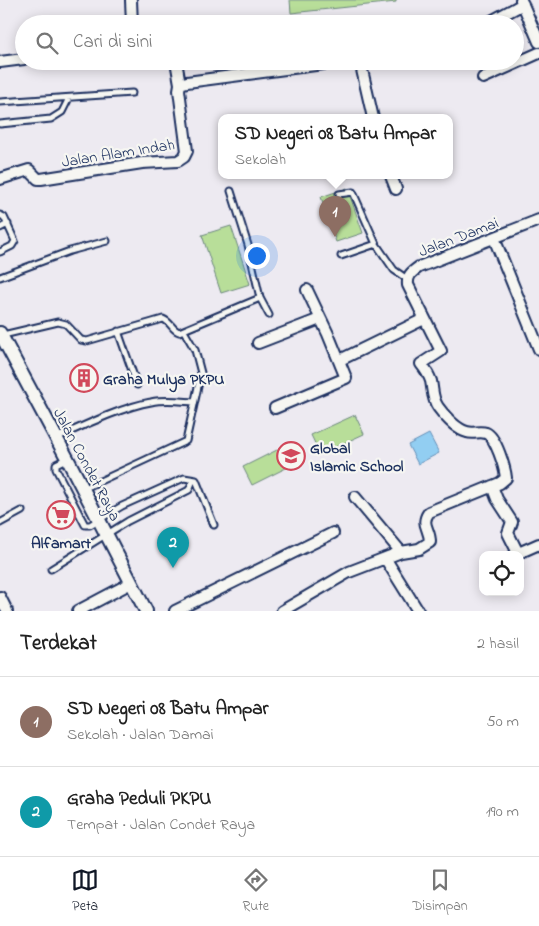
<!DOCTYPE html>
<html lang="id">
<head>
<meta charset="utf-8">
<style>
  :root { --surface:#fff; --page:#f6f6f6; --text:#222; --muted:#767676; --line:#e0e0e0; --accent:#111827 }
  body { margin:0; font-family:"Indie Flower",sans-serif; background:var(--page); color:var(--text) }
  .controls { position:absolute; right:15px; bottom:15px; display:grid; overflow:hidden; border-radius:10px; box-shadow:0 2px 12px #0003 }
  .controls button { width:45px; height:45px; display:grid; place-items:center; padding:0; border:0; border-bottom:1px solid var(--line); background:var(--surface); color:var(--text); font:25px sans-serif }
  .you { position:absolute; left:256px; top:255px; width:18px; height:18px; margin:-12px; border:4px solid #fff; border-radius:50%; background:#1a73e8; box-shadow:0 0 0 8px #1a73e833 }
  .badge { display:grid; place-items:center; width:32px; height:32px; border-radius:50%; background:var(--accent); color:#fff; font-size:16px; font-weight:700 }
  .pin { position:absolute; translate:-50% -41px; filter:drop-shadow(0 1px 2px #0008) }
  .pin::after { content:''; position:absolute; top:26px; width:18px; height:15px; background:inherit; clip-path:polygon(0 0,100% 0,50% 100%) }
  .popup { position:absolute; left:218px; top:114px; width:235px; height:65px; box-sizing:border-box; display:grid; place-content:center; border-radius:10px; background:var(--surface); filter:drop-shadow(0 1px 4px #0005); font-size:16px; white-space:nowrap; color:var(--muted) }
  .popup b { font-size:19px; color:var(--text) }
  .popup::after { content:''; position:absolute; left:50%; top:100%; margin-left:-10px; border:10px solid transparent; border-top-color:var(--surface) }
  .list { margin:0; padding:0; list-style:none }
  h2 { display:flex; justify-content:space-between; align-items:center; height:65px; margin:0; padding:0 20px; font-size:21px }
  h2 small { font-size:16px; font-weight:400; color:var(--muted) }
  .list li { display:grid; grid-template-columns:32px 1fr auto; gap:15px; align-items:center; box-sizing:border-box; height:90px; padding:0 20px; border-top:1px solid var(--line) }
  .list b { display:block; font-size:19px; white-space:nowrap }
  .list p { margin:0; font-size:16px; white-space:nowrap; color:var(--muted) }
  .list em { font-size:16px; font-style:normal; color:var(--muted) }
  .icon { flex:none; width:28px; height:28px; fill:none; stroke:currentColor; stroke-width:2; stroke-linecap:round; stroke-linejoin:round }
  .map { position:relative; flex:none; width:539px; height:611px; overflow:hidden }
  .search { position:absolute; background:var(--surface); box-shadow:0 2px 12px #0003; left:15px; right:15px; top:15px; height:55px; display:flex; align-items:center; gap:12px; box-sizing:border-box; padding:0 18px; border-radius:28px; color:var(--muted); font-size:19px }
  .sheet { height:245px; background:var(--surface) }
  nav { display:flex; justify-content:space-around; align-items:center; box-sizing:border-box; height:70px; border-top:1px solid var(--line); background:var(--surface); font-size:14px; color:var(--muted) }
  nav a { display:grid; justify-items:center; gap:2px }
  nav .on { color:var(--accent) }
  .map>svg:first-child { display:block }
  .green { fill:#b8de99; stroke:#6a867c }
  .water { fill:#92cef2; stroke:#628eb7 }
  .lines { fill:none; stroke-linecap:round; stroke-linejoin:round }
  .service-casing { stroke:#1b2f5e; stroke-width:9 }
  .minor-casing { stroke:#1b2f5e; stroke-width:14 }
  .tertiary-casing { stroke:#1b2f5e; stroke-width:16 }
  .service { stroke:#f6f6f2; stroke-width:5 }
  .minor { stroke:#f6f6f2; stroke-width:10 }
  .tertiary { stroke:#f6f6f2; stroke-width:12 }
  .labels { text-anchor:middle; stroke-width:4.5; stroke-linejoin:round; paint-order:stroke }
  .street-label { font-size:16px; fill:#1b2f5e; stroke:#f6f6f2 }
  .poi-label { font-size:16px; font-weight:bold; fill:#1b2f5e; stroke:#f6f6f2; text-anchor:start }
</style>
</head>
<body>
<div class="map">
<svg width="539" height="611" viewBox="0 0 539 611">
  <rect width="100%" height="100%" fill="#edeaf1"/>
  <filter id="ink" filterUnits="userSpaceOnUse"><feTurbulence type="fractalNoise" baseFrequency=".02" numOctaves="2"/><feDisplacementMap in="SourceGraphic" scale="10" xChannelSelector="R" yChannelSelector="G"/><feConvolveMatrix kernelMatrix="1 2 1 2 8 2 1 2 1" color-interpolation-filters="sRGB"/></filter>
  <g filter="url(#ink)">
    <!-- green -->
    <path class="green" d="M290,0H396V2L291,13Z
      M347,188L363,233L336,242L321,197Z
      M231,226L250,284L221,293L202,235Z
      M355,415L364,434L320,454L311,435Z
      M283,447L292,465L252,485L243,467Z"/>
    <!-- water -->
    <path class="water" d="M429,434L439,453L418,464L408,445Z"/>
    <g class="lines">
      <defs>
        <path id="service" d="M0,102L132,93
          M0,124L51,119L62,112L69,98
          M231,191L248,245L260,298L269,315
          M339,194L353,192L376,244L394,270L407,279
          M0,215L4,217L15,241L12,246L0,252
          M0,228L8,224
          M341,256L376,244
          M0,277L70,251L107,241
          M118,331L137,385
          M3,335L58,322L66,324L81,340L87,341L163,319C171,322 172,330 179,332L260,298
          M56,438C83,426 122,407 151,402C165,399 179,401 194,402
          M66,459L56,464V469L85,525H90L122,506L184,478L196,480L214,525
          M85,488L186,441L201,373L195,350L184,331
          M0,523L22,511
          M51,569L128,521L189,490L193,480"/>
        <path id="minor" d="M131,0L132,24
          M521,0L539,42
          M486,24L523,4
          M176,61L180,84
          M360,61L373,118
          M0,62L24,59
          M483,78L539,53
          M391,176L396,189
          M0,179L29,170L38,179H41L142,163L178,161L184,157L187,151L179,90L180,84L187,82L346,61
          M494,238L539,349
          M258,343L320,319
          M340,360L424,319
          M275,408L346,378L328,334L307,290
          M492,486L497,499L512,522L508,533L518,553
          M355,497L401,552
          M514,555L539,544
          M385,558L418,611
          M0,597L7,611
          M78,611L131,583
          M175,611L333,533
          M282,611L349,572L401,552L419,549L430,542C430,528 420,525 429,512L500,483L506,478C505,468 496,437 486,433C480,431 473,434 467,432C456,429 444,415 438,407C432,399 433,390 431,381C429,375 425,369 421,364L441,351L408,285C407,275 412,272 419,267L539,220"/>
        <path id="tertiary" d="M0,333L67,458L146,611"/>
      </defs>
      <!-- service casing -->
      <use href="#service" class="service-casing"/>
      <!-- minor casing -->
      <use href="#minor" class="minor-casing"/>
      <!-- tertiary casing -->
      <use href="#tertiary" class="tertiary-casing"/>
      <!-- service -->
      <use href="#service" class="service"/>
      <!-- minor -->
      <use href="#minor" class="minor"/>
      <!-- tertiary -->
      <use href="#tertiary" class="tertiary"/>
    </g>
  </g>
  <!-- icons -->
  <defs>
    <symbol id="building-ring" viewBox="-11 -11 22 22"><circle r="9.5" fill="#f6f6f2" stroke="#d1495b" stroke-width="1.5"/><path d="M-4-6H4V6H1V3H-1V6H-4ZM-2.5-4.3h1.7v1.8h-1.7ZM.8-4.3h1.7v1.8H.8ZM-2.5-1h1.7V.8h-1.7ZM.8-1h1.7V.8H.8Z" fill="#d1495b"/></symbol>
    <symbol id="school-ring" viewBox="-11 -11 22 22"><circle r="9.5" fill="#f6f6f2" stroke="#d1495b" stroke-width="1.5"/><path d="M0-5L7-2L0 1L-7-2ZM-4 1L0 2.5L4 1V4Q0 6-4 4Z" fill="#d1495b"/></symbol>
    <symbol id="supermarket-ring" viewBox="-11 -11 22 22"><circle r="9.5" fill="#f6f6f2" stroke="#d1495b" stroke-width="1.5"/><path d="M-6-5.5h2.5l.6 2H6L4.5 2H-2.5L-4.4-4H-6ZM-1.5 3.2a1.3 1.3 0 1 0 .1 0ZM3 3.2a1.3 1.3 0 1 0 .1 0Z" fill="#d1495b"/></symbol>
  </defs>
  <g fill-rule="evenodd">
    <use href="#building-ring" x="68" y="362" width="32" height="32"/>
    <use href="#school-ring" x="275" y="440" width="32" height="32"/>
    <use href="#supermarket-ring" x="45" y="499" width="32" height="32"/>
  </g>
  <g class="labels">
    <!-- street labels -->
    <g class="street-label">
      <text transform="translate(118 152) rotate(-9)" y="6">Jalan Alam Indah</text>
      <text transform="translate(458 236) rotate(-21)" y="6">Jalan Damai</text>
      <text transform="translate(88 464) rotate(62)" y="6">Jalan Condet Raya</text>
    </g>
    <!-- poi labels -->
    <g class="poi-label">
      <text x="103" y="384">Graha Mulya PKPU</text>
      <text x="310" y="453">Global<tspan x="310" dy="18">Islamic School</tspan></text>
      <text x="61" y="548" text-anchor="middle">Alfamart</text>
    </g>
  </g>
</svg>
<div class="controls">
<button><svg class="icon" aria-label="locate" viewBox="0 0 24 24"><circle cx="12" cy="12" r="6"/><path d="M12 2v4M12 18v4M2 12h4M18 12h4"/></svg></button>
</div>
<div class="you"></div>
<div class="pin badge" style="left:335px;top:237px;background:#8d6e63">1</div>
<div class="popup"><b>SD Negeri 08 Batu Ampar</b>Sekolah</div>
<div class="pin badge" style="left:173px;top:568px;background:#0f9aa8">2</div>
<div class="search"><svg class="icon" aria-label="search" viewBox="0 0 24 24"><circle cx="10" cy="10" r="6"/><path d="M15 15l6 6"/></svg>Cari di sini</div>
</div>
<section class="sheet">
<h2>Terdekat<small>2 hasil</small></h2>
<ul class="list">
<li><span class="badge" style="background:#8d6e63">1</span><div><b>SD Negeri 08 Batu Ampar</b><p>Sekolah · Jalan Damai</p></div><em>50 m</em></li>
<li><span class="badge" style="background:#0f9aa8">2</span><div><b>Graha Peduli PKPU</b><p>Tempat · Jalan Condet Raya</p></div><em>190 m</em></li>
</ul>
</section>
<nav>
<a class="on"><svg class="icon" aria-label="map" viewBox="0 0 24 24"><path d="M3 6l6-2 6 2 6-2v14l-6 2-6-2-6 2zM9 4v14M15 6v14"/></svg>Peta</a>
<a><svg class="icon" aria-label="directions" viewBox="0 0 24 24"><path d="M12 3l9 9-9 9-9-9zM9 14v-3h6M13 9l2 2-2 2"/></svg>Rute</a>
<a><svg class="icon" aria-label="saved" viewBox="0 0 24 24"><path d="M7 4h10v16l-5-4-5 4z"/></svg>Disimpan</a>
</nav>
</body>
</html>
